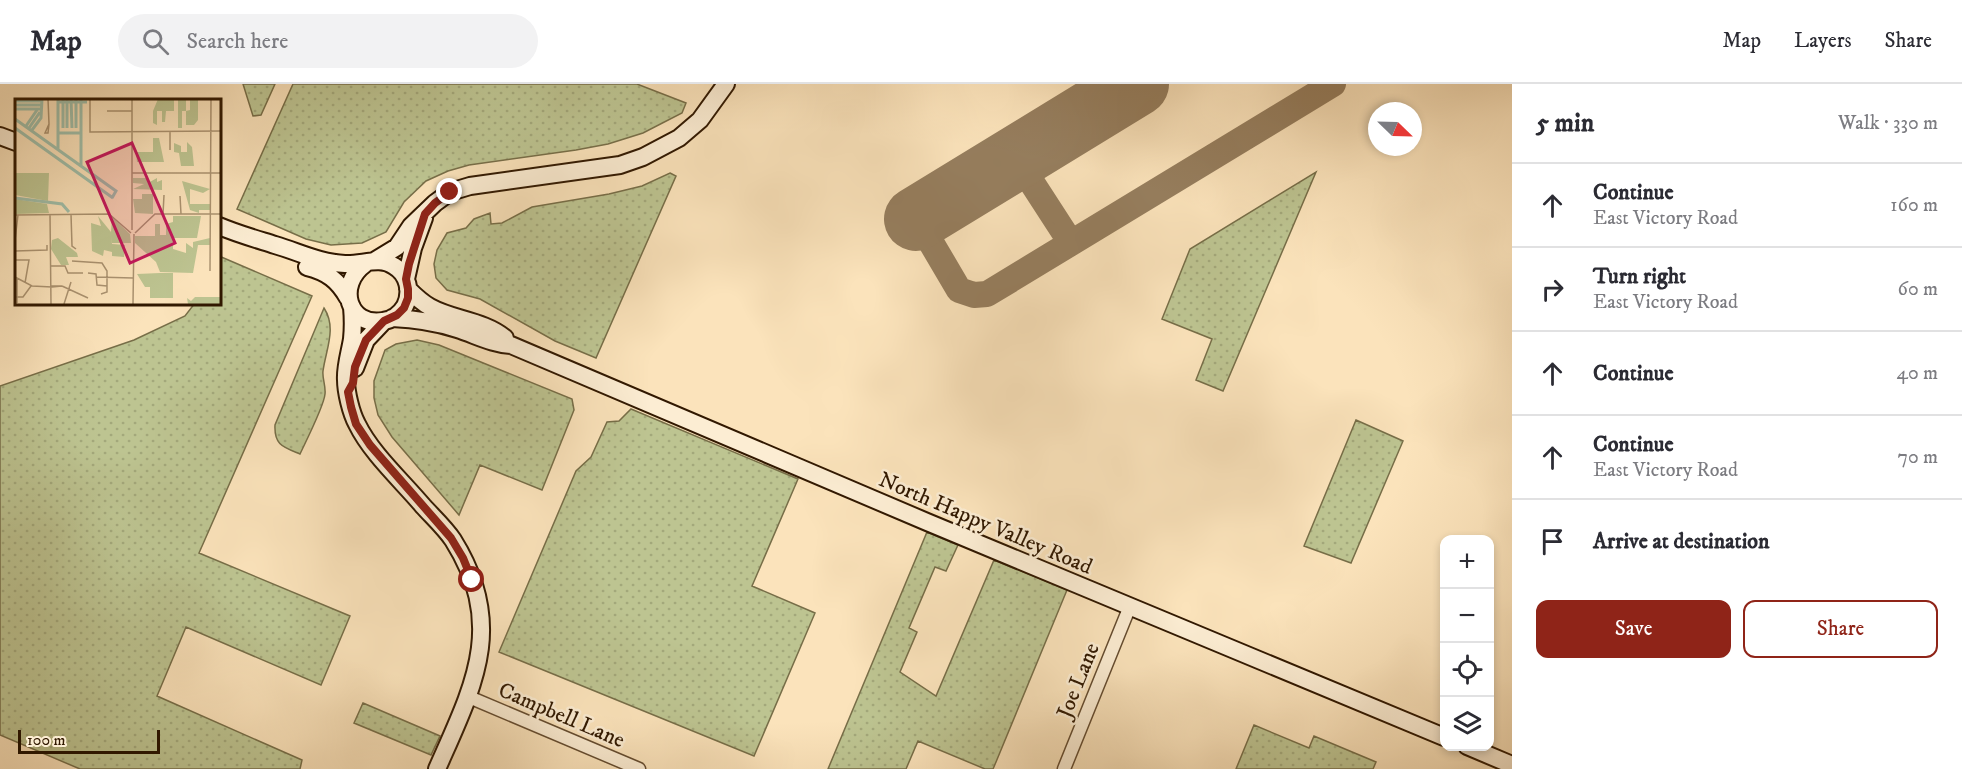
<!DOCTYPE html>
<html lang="en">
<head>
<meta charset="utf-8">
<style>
  :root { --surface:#fff; --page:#f2f2f3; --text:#2b2b33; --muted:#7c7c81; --line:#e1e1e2; --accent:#8f2418 }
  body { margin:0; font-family:"IM FELL DW Pica",serif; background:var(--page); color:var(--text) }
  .controls { position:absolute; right:18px; bottom:18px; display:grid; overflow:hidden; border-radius:12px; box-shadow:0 3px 9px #0003 }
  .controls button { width:54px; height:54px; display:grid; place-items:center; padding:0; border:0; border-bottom:2px solid var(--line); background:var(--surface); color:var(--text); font:30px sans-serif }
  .compass { position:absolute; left:1368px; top:18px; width:54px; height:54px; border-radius:50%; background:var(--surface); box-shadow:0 3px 9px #0003; rotate:113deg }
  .scale { position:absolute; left:18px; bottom:15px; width:142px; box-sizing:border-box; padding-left:6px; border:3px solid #311800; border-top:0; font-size:16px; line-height:21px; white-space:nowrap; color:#311800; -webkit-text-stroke:4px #fcedd3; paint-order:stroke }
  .stop { position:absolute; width:18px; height:18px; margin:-14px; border:4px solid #8f2418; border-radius:50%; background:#fff }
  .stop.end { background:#8f2418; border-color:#fff; box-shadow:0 2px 6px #0008 }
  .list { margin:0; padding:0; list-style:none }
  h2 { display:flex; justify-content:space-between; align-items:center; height:78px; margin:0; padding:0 24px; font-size:26px }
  h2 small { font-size:20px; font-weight:400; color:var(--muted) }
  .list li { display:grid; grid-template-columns:39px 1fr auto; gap:18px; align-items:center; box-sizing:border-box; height:84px; padding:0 24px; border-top:2px solid var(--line) }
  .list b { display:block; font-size:22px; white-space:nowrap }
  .list p { margin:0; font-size:20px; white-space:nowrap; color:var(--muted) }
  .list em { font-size:20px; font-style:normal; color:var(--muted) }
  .actions { display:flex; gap:12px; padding:18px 24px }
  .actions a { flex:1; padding:14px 0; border:2px solid var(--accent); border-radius:12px; text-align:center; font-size:21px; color:var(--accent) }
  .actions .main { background:var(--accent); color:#fff }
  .icon { flex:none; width:33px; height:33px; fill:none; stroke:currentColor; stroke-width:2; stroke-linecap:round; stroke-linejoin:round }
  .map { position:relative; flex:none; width:1512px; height:685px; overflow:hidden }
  header { display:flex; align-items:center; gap:36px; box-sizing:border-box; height:84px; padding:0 30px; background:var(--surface); border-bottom:2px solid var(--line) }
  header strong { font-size:28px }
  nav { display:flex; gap:33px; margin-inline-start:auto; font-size:21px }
  .search { width:420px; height:54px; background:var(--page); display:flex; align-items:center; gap:15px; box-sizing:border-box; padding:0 21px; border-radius:33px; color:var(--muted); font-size:22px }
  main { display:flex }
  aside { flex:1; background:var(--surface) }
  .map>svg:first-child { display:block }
  .green { fill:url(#green-dots); stroke:#776e48; stroke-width:1.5 }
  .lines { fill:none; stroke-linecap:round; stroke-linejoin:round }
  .taxiway { stroke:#967e5e; stroke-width:26 }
  .runway { stroke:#967e5e; stroke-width:64 }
  .street-casing { stroke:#644b2f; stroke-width:15 }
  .secondary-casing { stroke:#311800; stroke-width:20 }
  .street { stroke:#fcedd3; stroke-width:12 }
  .secondary { stroke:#fcedd3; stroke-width:16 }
  .route { stroke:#8f2418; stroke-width:8 }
  .labels { text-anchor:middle; stroke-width:5; stroke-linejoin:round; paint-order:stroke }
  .street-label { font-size:22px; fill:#311800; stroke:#fcedd3 }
  .inset-river { fill:none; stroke:#a0bfaa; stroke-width:3 }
  .inset-road { fill:none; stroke:#aa9270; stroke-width:1.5 }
  .view { fill:#c2185b; fill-opacity:0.15; stroke:#c2185b; stroke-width:3 }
  .inset-edge { fill:none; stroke:#311800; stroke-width:3 }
</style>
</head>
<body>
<header>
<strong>Map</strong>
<div class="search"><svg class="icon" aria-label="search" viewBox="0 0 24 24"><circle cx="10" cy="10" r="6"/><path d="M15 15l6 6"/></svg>Search here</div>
<nav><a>Map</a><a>Layers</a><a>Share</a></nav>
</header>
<main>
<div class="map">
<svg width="1512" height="685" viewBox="0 0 1512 685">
  <defs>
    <pattern id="green-dots" width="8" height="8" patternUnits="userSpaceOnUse" patternTransform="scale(1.5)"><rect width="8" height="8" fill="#bdc491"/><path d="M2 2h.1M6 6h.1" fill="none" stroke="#a3a87b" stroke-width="1.8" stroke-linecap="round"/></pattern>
  </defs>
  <rect width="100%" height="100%" fill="#fbe3bb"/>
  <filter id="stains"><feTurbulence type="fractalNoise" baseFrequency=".00333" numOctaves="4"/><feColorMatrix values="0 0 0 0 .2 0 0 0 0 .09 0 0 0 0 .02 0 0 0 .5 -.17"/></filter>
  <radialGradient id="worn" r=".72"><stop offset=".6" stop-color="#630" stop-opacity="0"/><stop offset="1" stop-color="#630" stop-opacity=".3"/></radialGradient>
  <!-- green -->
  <path class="green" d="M243,0H275L261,31L253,32Z
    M293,0H637L686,19L682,29L643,49L608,60L576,66L469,81L448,87L426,97L404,118L386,148L362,159L331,161L306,155L237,125Z
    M1316,88L1223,307L1196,296L1212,255L1162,235L1190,165Z
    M670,89L676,92L596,274L555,257L480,215L447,206L436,194L434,180L437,166L447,149L466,144L474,135L490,129L491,140L502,139L532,123L609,110L642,102Z
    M219,172L312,212L199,469L350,532L321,601L186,543L157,612L302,676L300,685H80L0,651V302L134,256L185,232L195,219H219Z
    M324,224C337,244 326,265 323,287C322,294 326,302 325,310C324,322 306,357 300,370C283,363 274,361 275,341Z
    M417,256L439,261L572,315L574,326L542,406L480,381L459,431L392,353L378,331L374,314V297L385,266L396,260Z
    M631,325L798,395L752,502L815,529L754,672L499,568L576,387L591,373L607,338L619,337Z
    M1356,336L1403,357L1351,479L1304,462Z
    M927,448L958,461L946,487L935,483L909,544L917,548L900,588L936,612L994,476L1067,506L996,678L993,685H985L918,657L906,685H828Z
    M363,619L440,652L431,671L354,639Z
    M1254,641L1309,664L1314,652L1376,678L1373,685H1236Z"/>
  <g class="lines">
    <!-- taxiway -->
    <path class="taxiway" d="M1016,74L1071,159
      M927,128L929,155L959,206L974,211L987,210L1333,0"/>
    <!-- runway -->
    <path class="runway" d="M916,135L1137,0"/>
    <defs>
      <path id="street" d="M469,613L639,685
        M1064,685L1130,522"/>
      <path id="secondary" d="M0,52L16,58
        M219,142C238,150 256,155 275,161C299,168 320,179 345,180C362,181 380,172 394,182C408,190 412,208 405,222C400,230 392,236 383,237C348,243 336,201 365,180
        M374,177L397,163L411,142L435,119L450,108L470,102L620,81L643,73L679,54L700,36L726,0
        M307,183C327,188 338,196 348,214
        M406,195L413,164L424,134
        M408,205C415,212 421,218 430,223C453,236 483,236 505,254
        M352,223C353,234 353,245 352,255C350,268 345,283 346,296C346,308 351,329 357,340C371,369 402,397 423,422C433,433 445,444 453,456C507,542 473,603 437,685
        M392,234C415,235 436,238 457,245C476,251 492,260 511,261L927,438L1444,653
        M355,284L366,256L384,237
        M1467,662L1512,681"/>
    </defs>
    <!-- street casing -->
    <use href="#street" class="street-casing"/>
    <!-- secondary casing -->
    <use href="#secondary" class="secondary-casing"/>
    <!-- street -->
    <use href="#street" class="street"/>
    <!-- secondary -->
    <use href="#secondary" class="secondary"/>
  </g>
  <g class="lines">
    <!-- route -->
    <path class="route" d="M450,108L435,119L425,130L409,180L406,195L408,205V214L404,224L397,231L384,237L366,256L355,283L353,299L348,308L351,323L356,340L370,361L451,454L463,474L472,496"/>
  </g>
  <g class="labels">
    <!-- street labels -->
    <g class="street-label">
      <text transform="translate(986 438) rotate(23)" y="8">North Happy Valley Road</text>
      <text transform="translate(1077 596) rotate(-68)" y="8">Joe Lane</text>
      <text transform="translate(562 630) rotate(23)" y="8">Campbell Lane</text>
    </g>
  </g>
  <!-- overview -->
  <g transform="translate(15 15)">
    <rect width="206" height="206" fill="#fbe3bb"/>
    <path d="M143,0H159V12H151L150,23H147V12H142V26L138,24V12ZM163,0H171V12L175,11V0L183,1V21L179,26H171V12H167V29H163ZM138,39H144L149,63H122L121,53H138ZM172,43L177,48L179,67H166L164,54L159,53V44L166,47V53H172ZM0,74H34L33,102L0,96ZM118,79H132L133,84L142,79V83L147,81V91L118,90L129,85L118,84ZM167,82L195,90L188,94L175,90V105H195V111H184V114L175,111ZM127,95H138V115L120,114L118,100H127ZM0,100L32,105L34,114L0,115ZM83,117L96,133L97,118L115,135L116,144H97L96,137L97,145L110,146L109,158L97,157V153L89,151L88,157L77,152L76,124L86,127ZM158,117H186L182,139H158V150L171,154V144L178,149V143L195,139V146H183L178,174L145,173L141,163L120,144V137H140V125H145V136H151V125L158,123ZM43,139L62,154L63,158H51L54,166H46L36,150L37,141ZM145,174H158V199H135V188H130L122,175ZM180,198H205V205H173L172,199L176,202Z" fill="#bdc491"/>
    <path class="inset-river" d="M43,0V50M48,0V29M52,0V29M56,0L57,29M61,0V29M0,2H26M43,3H72M0,6H26M0,10H26M0,20L101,92L97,99M11,27L22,11M0,29L98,99M14,29L25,13M17,31L26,19L27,0M44,34H66M66,66V0M0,99L47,105L54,113"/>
    <path class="inset-road" d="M33,0L34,25L33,34H30L34,25M75,0V33L206,32M92,12H117M155,51V32M117,74H206M165,97L166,115M56,115L57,147L61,150M148,115L149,96M0,116L94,115L116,134M35,116L36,205M117,131V0M120,134L140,115H206M0,141L3,116M0,152L32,151V146M0,161H14L10,184M57,162L87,164L92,172V193L86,195M35,167H50L53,174H68M195,172L196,0M73,174L81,175L82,186L92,187M0,178L17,187L37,188L47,187H36M81,178L118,179M2,179V204M47,187L73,199M1,198H8L16,187M49,205L56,183M118,205L119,135"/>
    <path class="view" d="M117,44L160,144L115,164L72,63Z"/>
    <rect width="206" height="206" class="inset-edge"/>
  </g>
  <rect width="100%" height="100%" filter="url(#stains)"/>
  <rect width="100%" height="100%" fill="url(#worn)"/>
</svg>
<div class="controls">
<button>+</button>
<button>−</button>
<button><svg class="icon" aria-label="locate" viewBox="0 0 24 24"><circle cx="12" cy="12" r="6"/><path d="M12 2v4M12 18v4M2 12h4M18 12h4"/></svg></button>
<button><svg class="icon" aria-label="layers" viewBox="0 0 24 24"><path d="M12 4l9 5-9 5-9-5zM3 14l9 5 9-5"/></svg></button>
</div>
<svg class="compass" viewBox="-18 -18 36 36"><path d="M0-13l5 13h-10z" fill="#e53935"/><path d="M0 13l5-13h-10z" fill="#7c7c81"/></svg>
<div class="scale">100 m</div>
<div class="stop" style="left:472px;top:496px"></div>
<div class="stop end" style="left:450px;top:108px"></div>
</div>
<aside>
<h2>5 min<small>Walk · 330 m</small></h2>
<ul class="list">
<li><svg class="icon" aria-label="ahead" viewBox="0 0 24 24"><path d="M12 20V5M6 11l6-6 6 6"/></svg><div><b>Continue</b><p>East Victory Road</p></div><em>160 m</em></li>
<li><svg class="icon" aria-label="right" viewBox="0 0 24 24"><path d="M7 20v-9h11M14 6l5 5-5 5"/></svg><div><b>Turn right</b><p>East Victory Road</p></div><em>60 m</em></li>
<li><svg class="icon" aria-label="ahead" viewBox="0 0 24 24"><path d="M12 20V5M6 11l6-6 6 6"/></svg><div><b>Continue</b></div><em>40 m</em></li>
<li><svg class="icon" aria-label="ahead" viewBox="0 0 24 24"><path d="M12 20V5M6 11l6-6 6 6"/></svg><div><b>Continue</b><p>East Victory Road</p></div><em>70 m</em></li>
<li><svg class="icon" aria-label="arrive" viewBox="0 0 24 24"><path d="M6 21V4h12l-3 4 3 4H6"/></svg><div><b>Arrive at destination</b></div></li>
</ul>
<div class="actions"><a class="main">Save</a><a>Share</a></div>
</aside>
</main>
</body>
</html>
